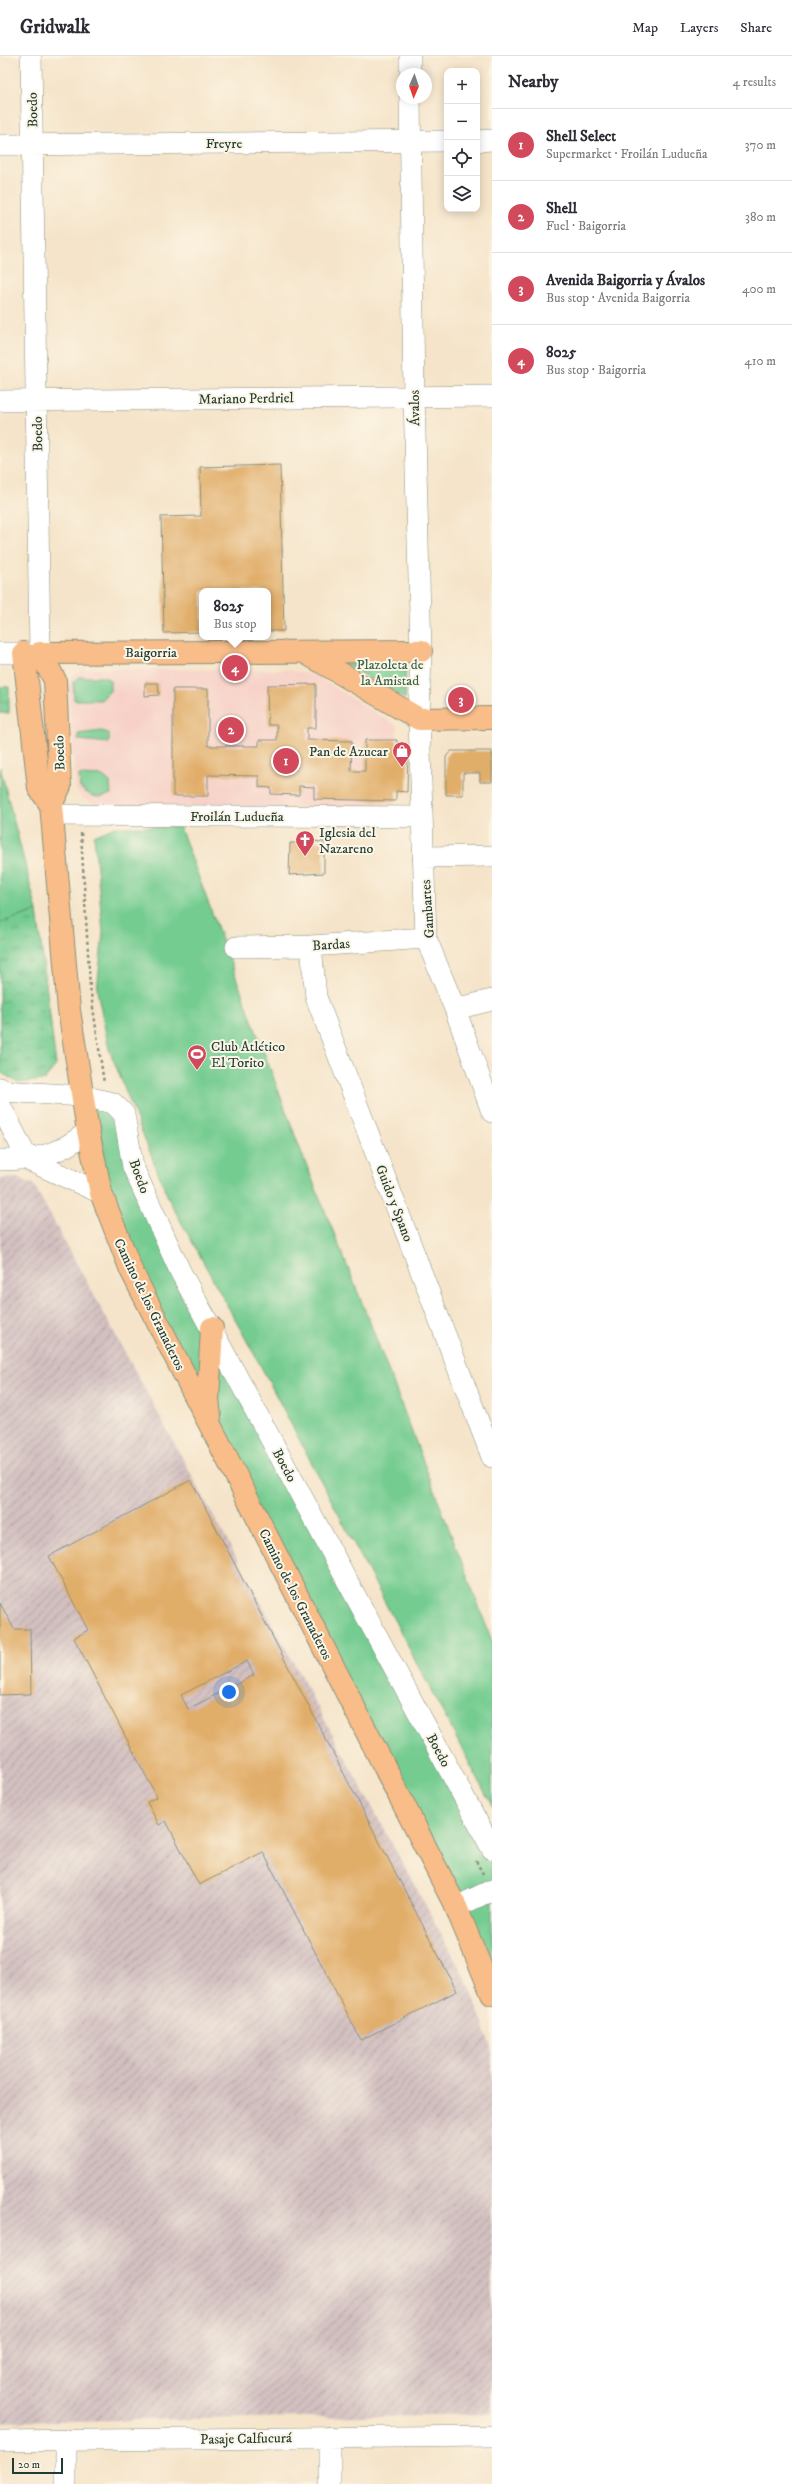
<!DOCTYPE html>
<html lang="en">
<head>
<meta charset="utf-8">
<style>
  :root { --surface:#fff; --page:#f7f7f7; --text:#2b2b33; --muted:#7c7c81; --line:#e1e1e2; --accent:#d1495b }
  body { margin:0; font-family:"IM FELL DW Pica",serif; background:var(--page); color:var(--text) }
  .controls { position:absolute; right:12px; top:12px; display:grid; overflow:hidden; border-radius:8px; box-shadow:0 2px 10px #0003 }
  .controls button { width:36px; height:36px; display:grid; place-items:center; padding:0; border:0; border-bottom:1px solid var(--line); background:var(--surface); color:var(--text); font:20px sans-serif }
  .compass { position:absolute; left:396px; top:12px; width:36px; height:36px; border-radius:50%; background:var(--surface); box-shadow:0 2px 10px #0003; rotate:182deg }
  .scale { position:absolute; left:12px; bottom:10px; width:51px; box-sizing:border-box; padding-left:4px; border:2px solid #1f3d34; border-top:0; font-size:11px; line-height:14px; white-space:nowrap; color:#1f3d34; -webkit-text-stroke:3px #fcf5e5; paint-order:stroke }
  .you { position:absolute; left:229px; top:1636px; width:14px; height:14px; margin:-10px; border:3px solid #fff; border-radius:50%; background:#1a73e8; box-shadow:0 0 0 6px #1a73e833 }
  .badge { display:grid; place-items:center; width:26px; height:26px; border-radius:50%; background:var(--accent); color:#fff; font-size:13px; font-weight:700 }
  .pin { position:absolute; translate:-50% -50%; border:2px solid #fff; box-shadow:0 1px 4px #0006 }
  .popup { position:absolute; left:199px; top:532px; width:72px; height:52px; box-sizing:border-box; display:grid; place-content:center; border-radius:8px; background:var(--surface); filter:drop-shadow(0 1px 3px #0005); font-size:13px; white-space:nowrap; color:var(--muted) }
  .popup b { font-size:15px; color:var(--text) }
  .popup::after { content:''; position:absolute; left:50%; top:100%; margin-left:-8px; border:8px solid transparent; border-top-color:var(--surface) }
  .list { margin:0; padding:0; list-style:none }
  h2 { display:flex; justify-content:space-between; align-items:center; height:52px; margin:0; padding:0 16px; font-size:17px }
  h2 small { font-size:13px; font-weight:400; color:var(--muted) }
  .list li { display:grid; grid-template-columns:26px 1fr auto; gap:12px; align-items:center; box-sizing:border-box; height:72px; padding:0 16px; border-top:1px solid var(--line) }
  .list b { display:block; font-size:15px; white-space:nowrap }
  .list p { margin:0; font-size:13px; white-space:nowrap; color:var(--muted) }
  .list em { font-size:13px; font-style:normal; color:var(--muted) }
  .icon { flex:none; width:22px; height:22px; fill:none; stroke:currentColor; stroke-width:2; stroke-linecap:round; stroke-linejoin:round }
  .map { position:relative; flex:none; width:492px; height:2428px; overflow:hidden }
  header { display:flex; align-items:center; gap:24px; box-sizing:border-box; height:56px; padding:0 20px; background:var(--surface); border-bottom:1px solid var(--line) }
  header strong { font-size:19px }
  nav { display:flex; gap:22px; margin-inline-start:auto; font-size:14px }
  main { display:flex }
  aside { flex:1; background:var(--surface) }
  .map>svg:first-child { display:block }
  .built { fill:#f7d1c7 }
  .industrial { fill:url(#industrial-furrows) }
  .grass { fill:#75cc91; stroke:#4a8462 }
  .park { fill:url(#park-tufts); stroke:#4a8462 }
  .building { fill:#e1ae6b; fill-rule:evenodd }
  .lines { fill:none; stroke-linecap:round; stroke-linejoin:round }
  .minor-casing { stroke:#8a907e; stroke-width:22 }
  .major-casing { stroke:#8a907e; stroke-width:24 }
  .path { stroke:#8a907e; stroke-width:2.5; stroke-dasharray:3 3; stroke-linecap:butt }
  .minor { stroke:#fff; stroke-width:21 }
  .major { stroke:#f8bd88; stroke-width:22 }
  .labels { text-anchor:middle; stroke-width:4; stroke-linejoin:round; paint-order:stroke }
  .street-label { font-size:14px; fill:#1f3d34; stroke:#fcf5e5 }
  .park-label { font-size:14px; fill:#34614b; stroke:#fcf5e5 }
  .poi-label { font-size:14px; fill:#1f3d34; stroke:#fcf5e5; text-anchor:start }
</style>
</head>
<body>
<header>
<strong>Gridwalk</strong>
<nav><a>Map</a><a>Layers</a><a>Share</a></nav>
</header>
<main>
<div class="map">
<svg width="492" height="2428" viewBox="0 0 492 2428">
  <defs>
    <pattern id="industrial-furrows" width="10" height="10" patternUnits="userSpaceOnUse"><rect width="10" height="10" fill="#d2bfc0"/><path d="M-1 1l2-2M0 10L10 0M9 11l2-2" fill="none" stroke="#aa9c9d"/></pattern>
    <pattern id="park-tufts" width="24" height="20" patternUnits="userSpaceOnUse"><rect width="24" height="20" fill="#75cc91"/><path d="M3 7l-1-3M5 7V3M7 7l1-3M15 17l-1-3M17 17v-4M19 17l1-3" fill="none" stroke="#5fa777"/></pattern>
  </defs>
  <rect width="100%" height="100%" fill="#fcf5e5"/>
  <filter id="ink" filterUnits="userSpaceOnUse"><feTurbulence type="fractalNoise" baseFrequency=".025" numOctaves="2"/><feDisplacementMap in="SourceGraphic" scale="8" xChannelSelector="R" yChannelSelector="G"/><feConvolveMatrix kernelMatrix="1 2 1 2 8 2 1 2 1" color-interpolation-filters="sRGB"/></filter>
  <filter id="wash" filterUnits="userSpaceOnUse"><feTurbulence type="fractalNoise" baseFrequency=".012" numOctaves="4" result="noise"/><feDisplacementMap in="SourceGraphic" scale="16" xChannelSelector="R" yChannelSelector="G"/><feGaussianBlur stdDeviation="0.9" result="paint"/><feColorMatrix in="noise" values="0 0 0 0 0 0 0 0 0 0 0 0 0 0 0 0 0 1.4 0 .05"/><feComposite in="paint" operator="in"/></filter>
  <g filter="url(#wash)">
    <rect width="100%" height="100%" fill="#f5e4c9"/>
    <!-- built -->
    <path class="built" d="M83,613L286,614L314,619L397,670L396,752L99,750L83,743L76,734L68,628L72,620Z"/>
    <!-- industrial -->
    <path class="industrial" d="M0,1122H18L34,1129L471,1933L492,1995V2358L0,2366Z"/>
    <!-- grass -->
    <path class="grass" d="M79,621H105L110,625V635L101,644H74L73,626Z
      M101,675L109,677V687L78,684V678Z
      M0,711L37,855L0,867Z
      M79,719L103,720L110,726L111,738C97,744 92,741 80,732Z
      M115,771H180L302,1098L369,1264L492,1585V1750L258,1305L169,1144L109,993L97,934L103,876L94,780Z
      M82,1040L113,1047L133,1111L492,1793V1938L131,1214Z"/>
    <!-- park -->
    <path class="park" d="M331,600L406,601L405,643Z
      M0,631H9V657H0Z
      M37,855L56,1009L44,1024L19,1027L0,1016V867Z"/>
    <g id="blocks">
      <!-- building -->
      <path class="building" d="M280,409L284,575H268V535H202V576L164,577L161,461L201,460L200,411Z
        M145,627H158L159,639L145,640Z
        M316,628V672H307V684L352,685L351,715H365V684H397V693L408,694L407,736L396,735V745L314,743V731L299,730V739L271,738V732L259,731V720L208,719V740H173V633H208V690H259V684H277V669H268L267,629Z
        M451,695H492V726H480V717H463V739H446V701Z
        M309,785L324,786V817L289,819L290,787H309Z
        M191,1424L457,1935L361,1984L263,1796L199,1829L166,1765L159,1769L147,1746L157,1741L74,1582L88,1574L49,1500ZM247,1605L254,1619L188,1653L181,1639Z
        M0,1547L14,1573H30L31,1638L0,1639Z"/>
    </g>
  </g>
  <g filter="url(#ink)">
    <use href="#blocks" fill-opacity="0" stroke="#8a907e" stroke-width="1"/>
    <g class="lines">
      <defs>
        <path id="minor" d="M410,0V18
          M410,42L414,341L421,595L419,663L426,882L455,953L492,1056
          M477,85L492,84
          M0,89L447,85
          M0,345L492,340
          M0,597H40L31,0
          M52,759L422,761
          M423,801L492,800
          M311,890L316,941L492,1401
          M236,891L311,890L426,882
          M455,953L492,944
          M0,1032L4,1035L82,1040L113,1047L124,1058L133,1111L180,1215L492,1793
          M0,1049L28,1104L101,1137
          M0,1104C37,1104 59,1099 88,1075
          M456,1851L492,1834
          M330,2381V2428
          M66,2384V2428
          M0,2385L492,2380"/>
        <path id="major" d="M421,595L40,597L55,624L60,730L51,749L69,954L88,1075L101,1137L131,1214L456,1851L492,1938
          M304,596L419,663L492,662
          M24,597L39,732L51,749
          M210,1361L208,1343L212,1272"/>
      </defs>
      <!-- minor casing -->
      <use href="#minor" class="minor-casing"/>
      <!-- major casing -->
      <use href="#major" class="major-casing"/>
      <!-- path -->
      <path class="path" d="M81,777L90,931L104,1027
        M476,1805L483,1818"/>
      <!-- minor -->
      <use href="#minor" class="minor"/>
      <!-- major -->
      <use href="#major" class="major"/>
    </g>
  </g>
  <!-- icons -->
  <defs>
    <symbol id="shop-pin" viewBox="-11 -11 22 30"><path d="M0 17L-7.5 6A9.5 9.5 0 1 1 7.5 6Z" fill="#d1495b" stroke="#fcf5e5"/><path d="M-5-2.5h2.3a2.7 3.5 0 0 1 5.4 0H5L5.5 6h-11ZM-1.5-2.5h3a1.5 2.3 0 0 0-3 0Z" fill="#fff"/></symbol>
    <symbol id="church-pin" viewBox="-11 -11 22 30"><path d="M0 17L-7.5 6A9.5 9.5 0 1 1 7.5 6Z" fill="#d1495b" stroke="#fcf5e5"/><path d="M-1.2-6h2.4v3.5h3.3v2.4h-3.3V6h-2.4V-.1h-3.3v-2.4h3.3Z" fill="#fff"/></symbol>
    <symbol id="stadium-pin" viewBox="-11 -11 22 30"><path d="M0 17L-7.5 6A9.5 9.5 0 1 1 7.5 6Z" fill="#d1495b" stroke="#fcf5e5"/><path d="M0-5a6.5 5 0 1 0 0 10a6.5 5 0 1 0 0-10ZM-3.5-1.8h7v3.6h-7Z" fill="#fff"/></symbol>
  </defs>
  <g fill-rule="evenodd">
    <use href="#shop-pin" x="391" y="684" width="22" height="30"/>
    <use href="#church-pin" x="294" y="773" width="22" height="30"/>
    <use href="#stadium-pin" x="186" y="987" width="22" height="30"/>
  </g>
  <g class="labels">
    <!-- street labels -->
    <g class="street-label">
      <text transform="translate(32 54) rotate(-91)" y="5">Boedo</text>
      <text x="224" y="92">Freyre</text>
      <text transform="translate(246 342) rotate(-1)" y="5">Mariano Perdriel</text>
      <text transform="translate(414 352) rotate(-91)" y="5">Ávalos</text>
      <text transform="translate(37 378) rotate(-91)" y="5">Boedo</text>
      <text x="151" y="601">Baigorria</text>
      <text transform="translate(59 697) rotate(-92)" y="5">Boedo</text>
      <text x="237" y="765">Froilán Ludueña</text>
      <text transform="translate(427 853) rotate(-94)" y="5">Gambartes</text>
      <text transform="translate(331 888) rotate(-4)" y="5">Bardas</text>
      <text transform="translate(140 1120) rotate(70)" y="5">Boedo</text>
      <text transform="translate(395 1147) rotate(69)" y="5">Guido y Spano</text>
      <text transform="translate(150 1248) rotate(64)" y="5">Camino de los Granaderos</text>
      <text transform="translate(285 1409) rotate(62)" y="5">Boedo</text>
      <text transform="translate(296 1538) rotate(63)" y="5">Camino de los Granaderos</text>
      <text transform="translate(439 1694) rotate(62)" y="5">Boedo</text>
      <text transform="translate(246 2382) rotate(-1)" y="5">Pasaje Calfucurá</text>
    </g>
    <!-- park labels -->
    <g class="park-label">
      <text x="390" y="613">Plazoleta de<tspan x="390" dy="16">la Amistad</tspan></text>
    </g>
    <!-- poi labels -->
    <g class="poi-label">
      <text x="388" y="700" text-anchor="end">Pan de Azucar</text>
      <text x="319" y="781">Iglesia del<tspan x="319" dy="16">Nazareno</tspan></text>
      <text x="211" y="995">Club Atlético<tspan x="211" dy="16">El Torito</tspan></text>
    </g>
  </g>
</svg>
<div class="controls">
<button>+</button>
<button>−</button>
<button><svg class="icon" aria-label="locate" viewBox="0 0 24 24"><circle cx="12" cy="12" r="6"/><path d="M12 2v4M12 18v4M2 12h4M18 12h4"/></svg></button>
<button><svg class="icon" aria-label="layers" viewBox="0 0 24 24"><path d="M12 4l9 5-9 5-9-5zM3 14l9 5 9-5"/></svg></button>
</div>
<svg class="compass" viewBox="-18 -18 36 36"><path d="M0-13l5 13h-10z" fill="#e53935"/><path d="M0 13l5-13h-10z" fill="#7c7c81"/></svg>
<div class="scale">20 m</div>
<div class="you"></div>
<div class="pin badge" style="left:286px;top:705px">1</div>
<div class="pin badge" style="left:231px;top:674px">2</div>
<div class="pin badge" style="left:461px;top:644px">3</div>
<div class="pin badge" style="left:235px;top:612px">4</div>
<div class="popup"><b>8025</b>Bus stop</div>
</div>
<aside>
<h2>Nearby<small>4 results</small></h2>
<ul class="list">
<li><span class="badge">1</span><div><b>Shell Select</b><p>Supermarket · Froilán Ludueña</p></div><em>370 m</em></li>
<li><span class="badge">2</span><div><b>Shell</b><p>Fuel · Baigorria</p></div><em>380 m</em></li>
<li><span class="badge">3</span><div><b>Avenida Baigorria y Ávalos</b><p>Bus stop · Avenida Baigorria</p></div><em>400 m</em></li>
<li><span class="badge">4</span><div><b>8025</b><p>Bus stop · Baigorria</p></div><em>410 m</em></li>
</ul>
</aside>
</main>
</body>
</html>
